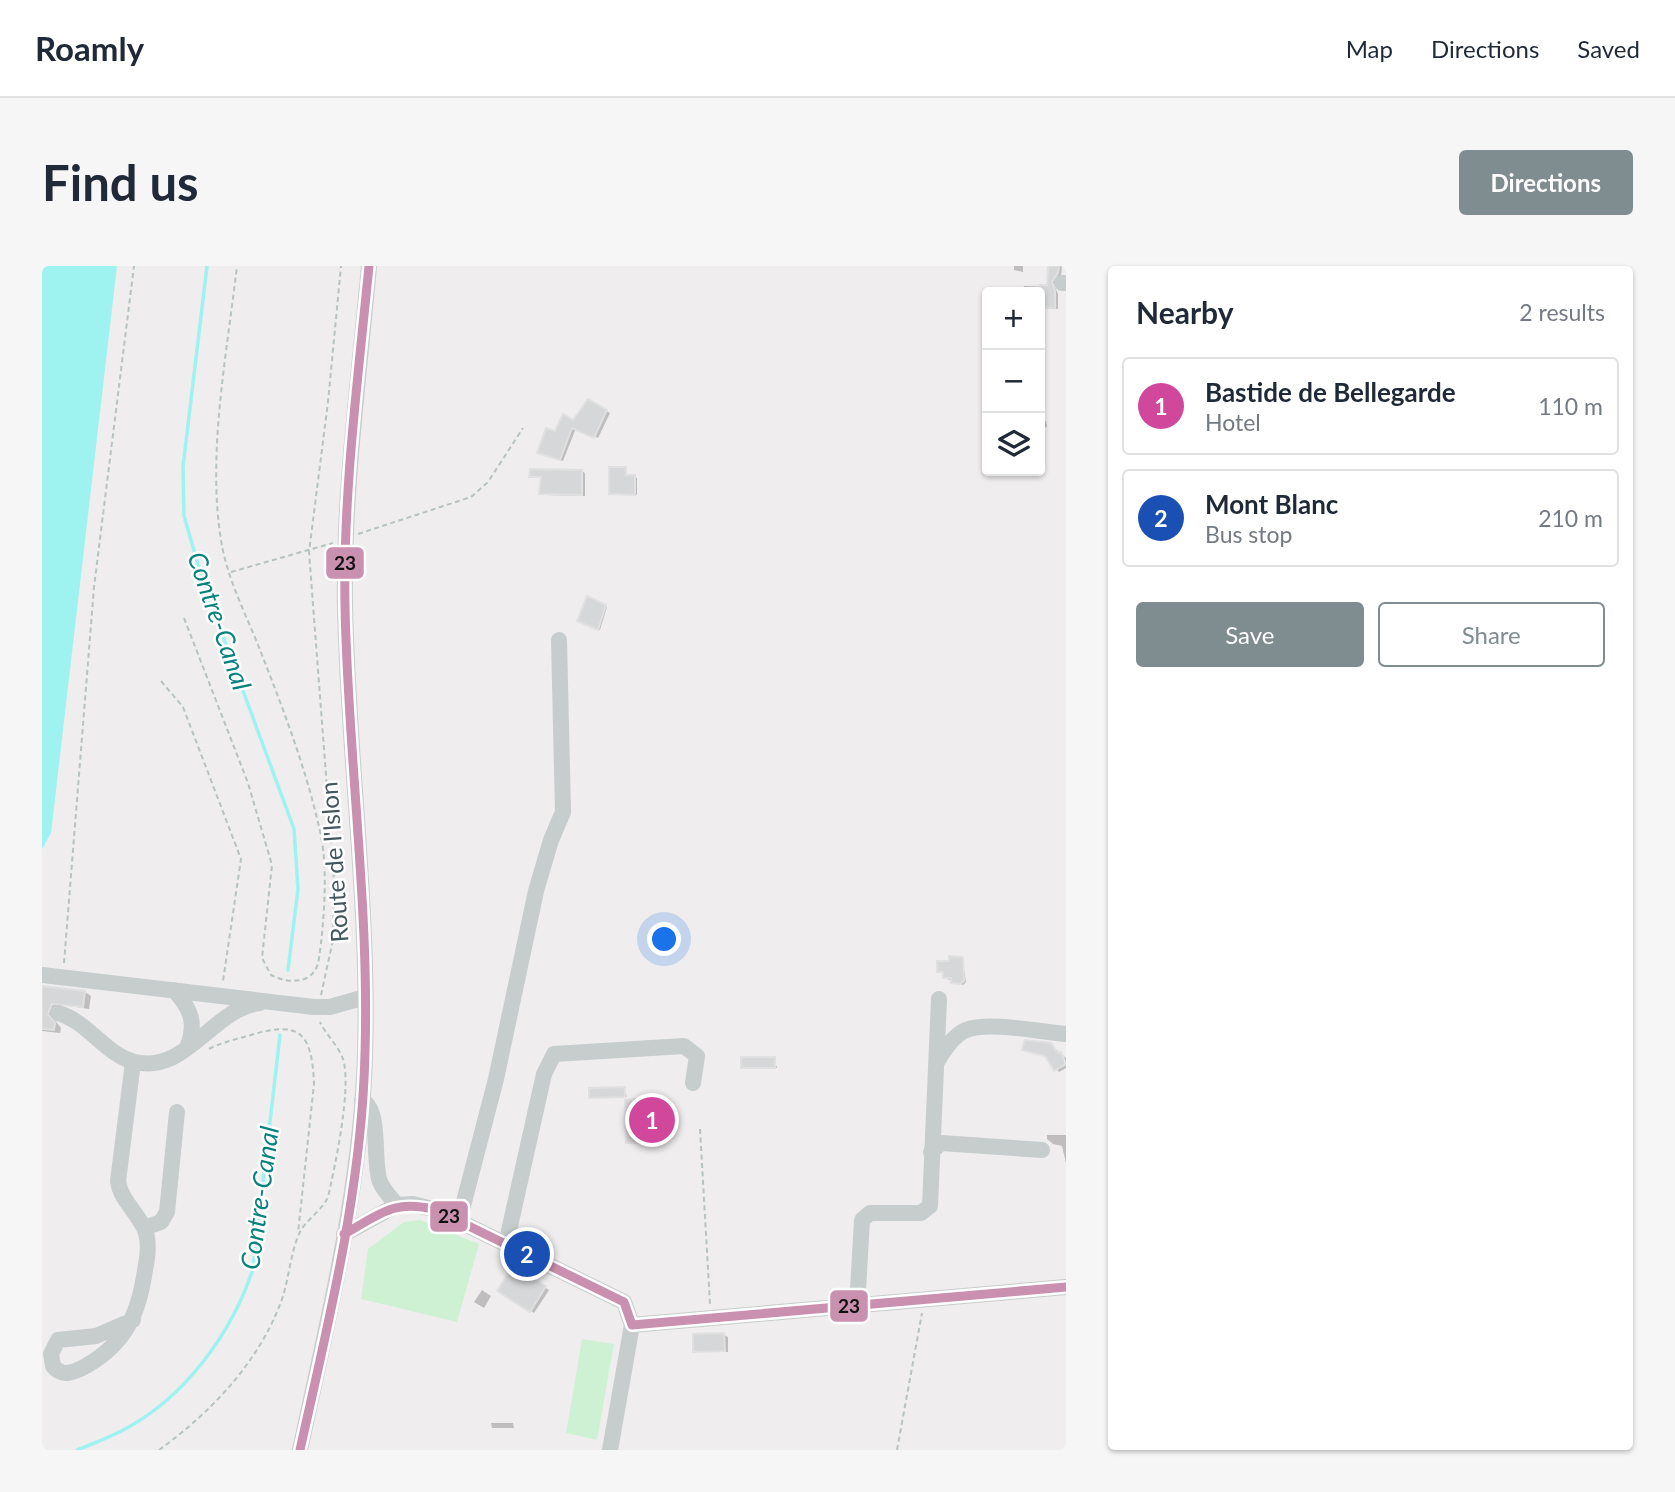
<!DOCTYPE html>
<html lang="en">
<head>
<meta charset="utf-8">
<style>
  :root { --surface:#fff; --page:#f6f6f7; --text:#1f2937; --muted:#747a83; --line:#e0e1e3; --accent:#7f8c90 }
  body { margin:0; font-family:Lato,sans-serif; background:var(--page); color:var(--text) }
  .controls { position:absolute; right:21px; top:21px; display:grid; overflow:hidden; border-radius:7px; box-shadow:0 2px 5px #0004 }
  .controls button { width:63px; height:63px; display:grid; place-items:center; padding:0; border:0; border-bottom:2px solid var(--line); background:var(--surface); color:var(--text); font:35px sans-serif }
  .you { position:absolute; left:623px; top:674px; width:24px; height:24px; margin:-18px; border:5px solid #fff; border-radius:50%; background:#1a73e8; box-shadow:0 0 0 10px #1a73e833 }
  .badge { display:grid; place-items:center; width:46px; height:46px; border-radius:50%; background:var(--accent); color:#fff; font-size:23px; font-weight:700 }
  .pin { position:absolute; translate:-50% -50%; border:4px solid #fff; box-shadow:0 2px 7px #0006 }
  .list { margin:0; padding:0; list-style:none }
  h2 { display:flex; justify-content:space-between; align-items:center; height:91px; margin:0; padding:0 28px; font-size:30px }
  h2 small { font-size:23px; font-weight:400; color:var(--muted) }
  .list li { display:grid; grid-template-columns:46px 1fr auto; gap:21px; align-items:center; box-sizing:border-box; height:98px; margin:0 14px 14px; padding:0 14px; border:2px solid var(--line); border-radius:7px }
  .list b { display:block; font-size:26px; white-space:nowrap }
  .list p { margin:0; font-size:23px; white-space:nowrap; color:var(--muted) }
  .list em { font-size:23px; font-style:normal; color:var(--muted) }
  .actions { display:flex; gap:14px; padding:21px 28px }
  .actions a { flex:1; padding:16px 0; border:2px solid var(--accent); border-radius:7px; text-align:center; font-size:24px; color:var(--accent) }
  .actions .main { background:var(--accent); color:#fff }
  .icon { flex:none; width:38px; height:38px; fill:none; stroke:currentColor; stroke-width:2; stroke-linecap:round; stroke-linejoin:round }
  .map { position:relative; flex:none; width:1024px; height:1184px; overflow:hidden; border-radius:7px }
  header { display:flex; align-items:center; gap:42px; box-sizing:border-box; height:98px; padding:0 35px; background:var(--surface); border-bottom:2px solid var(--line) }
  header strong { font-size:33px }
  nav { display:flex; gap:38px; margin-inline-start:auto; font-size:24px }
  .intro { display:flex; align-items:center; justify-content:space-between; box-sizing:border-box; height:168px; padding:0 42px }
  h1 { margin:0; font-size:49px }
  .button { padding:18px 32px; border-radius:7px; background:var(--accent); color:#fff; font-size:24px; font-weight:700 }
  main { display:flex; gap:42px; padding:0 42px }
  aside { flex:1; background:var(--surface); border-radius:7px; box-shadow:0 2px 5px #0004 }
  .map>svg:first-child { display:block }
  .green { fill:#cff1d3 }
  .water { fill:#9ef3f0 }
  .shadow { fill:#0003 }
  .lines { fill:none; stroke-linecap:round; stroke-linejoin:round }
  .stream { stroke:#9ef3f0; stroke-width:3.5 }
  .building { fill:#d6d7d8; stroke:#e0e0e1; stroke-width:2 }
  .path { stroke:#b5c4bc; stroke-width:2; stroke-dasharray:5 3.5; stroke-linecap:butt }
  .minor { stroke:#c7cccd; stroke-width:16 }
  .bus-1-casing { stroke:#fff; stroke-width:14 }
  .bus-1 { stroke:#ca90af; stroke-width:9 }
  .labels { text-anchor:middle; stroke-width:5; stroke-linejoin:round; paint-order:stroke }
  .street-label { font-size:24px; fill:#43575d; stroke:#fff }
  .water-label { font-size:26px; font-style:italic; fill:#05827e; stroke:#fff }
  .line-badge { stroke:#fff; stroke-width:2.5 }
  .pale-badge-label { font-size:19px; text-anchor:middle; font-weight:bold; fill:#111 }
</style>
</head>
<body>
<header>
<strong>Roamly</strong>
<nav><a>Map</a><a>Directions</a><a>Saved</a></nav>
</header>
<div class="intro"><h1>Find us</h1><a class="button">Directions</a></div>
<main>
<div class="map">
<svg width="1024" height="1184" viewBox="0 0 1024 1184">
  <rect width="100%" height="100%" fill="#efedee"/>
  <!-- green -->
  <path class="green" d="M378,954L437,978L415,1056L319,1033L326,983L362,956Z
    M540,1073L572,1078L555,1174L524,1167Z"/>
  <!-- water -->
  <path class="water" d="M0,0H75L9,567L0,583Z"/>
  <!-- shadow -->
  <path class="shadow" d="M972,0H981V6L972,4Z
    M1008,0H1020L1019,10L1012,19L1016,28V43L998,42V26H981L982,20L1007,21Z
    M547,136L568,147L556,172L534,162L521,195L501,188L514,167L532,156Z
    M998,155H1004L1005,161L998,162Z
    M584,203L586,211L595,212V229H571L569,227Z
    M540,205L543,207V230L502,229L499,228L500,212L489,210Z
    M546,333L565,341L558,364L537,354Z
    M920,692L924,716L921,719L905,713L903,706L897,705Z
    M0,721L43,726L49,730L47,743L22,739L15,742L11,752L19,762L18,767L0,765Z
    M1009,779L1024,792V802L1017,806L1005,790Z
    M732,792L735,802L701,801Z
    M582,822L585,831H549Z
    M603,834L613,853H632L634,864H626V870L606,871V877H588L586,876Z
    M1005,869H1024V897L1020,880L1011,878L1005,873Z
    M472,1002L507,1024L492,1047L458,1025Z
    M440,1024L449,1030L442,1042L432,1036Z
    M682,1069L686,1071V1086L653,1085Z
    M449,1157H471L472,1162H450Z"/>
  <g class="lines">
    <!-- stream -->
    <path class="stream" d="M165,0L141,201L142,250L162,319L252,563L256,623L246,704
      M35,1184C52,1177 69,1171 85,1162C145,1129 190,1066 211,1003L238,769"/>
  </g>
  <!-- building -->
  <path class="building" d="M1006,0H1017L1016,7L1010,16L1013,25V42L998,41V19H1005Z
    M546,133L565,144L552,172L530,162L518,194L495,187L504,162L513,165L521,148L531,154Z
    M567,201H584V209H593V229L567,228Z
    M488,203L540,204V229L497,228L499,211H487Z
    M545,330L564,339L556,364L535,355Z
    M907,690L921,691L922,715L918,718L909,717V712H901V706H895V695H907Z
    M0,720L43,725L41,741L10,738L6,748L13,757L12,764L0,763Z
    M983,774L1009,777L1016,787L1019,786L1024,798L1012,805L1003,790L980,784Z
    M699,791H733V802H699Z
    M583,821V831L547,832V822Z
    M603,832L611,851L632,852V863L624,864L625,870L605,871L604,877H584L583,834Z
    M471,1000L504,1020L488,1046L455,1025Z
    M682,1067L683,1085L651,1086V1068Z"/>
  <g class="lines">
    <!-- path -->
    <path class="path" d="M316,268L429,231L446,216L481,162
      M189,306L291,277
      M142,352L206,517L230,599L220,692L229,709C248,719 274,718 277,692C282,657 286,605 279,570C266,508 243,448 220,389C206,352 185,314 179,274C165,188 185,87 195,0
      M119,415L141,441L199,593L181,715
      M22,697L52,321L92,0
      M279,729L291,674L292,614L267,286L286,136L299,0
      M167,783C180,776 195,773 209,769C258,754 270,767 272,818L256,967
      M658,863L668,1038
      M117,1184C167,1148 214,1099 237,1041C247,1018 247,991 257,968C263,954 279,946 286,931C293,900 310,822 301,793C296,779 284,769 278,756
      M855,1184L880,1047"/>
    <!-- minor -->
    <path class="minor" d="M1020,17H1024
      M0,709L272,741H288L323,731
      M132,724C149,743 155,757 145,782
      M16,747C47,756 63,789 93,796C145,808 171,742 218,737
      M895,796C900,786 913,768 924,764C947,755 999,766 1024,768
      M320,834C340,845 330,895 338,916C342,925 349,932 355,939
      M889,886L899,877L1000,884
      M417,955L454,813L494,625L509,574L521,546L517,374
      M102,962L119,956L125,946L135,846
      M302,968L355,939L371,938L394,944L582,1036L590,1059L568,1184
      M464,978L502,808L512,788L642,780L655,790L651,817
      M815,1041L820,954L828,947H879L888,940L897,733
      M91,1054L54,1070L16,1074L9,1088L11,1100C20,1112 33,1106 44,1100C84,1077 97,1047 103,1004C106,990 108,974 102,962C95,946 78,933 76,915L91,796
      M590,1059L1024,1021
      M258,1184C284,1062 315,938 322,813C330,655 306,497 303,340C301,227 317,113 327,0"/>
    <defs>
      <path id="bus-1" d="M302,968C339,948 351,933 394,944L582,1036L590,1059
        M590,1059L1024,1021
        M258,1184C285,1062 316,938 322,813C330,655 306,498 303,340C301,226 316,113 327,0"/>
    </defs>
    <!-- bus-1 casing -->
    <use href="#bus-1" class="bus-1-casing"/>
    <!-- bus-1 -->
    <use href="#bus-1" class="bus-1"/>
  </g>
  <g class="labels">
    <!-- street labels -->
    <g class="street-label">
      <text transform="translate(293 596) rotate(-94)" y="8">Route de l'Islon</text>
    </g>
    <!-- water labels -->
    <g class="water-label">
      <text transform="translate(177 355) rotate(71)" y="9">Contre-Canal</text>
      <text transform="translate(218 932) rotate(-82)" y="9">Contre-Canal</text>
    </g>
  </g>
  <g class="line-badge">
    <rect x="283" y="280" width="40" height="34" rx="7" fill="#ca90af"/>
    <rect x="387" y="934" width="40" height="33" rx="7" fill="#ca90af"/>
    <rect x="787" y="1023" width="40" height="34" rx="7" fill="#ca90af"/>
  </g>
  <g class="pale-badge-label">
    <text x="303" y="304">23</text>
    <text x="407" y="957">23</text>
    <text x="807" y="1047">23</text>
  </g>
</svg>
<div class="controls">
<button>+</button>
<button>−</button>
<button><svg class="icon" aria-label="layers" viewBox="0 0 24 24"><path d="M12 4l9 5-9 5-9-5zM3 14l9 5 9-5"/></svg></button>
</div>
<div class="you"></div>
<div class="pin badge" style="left:610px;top:854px;background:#d1479c">1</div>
<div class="pin badge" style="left:485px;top:988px;background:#1a4fb4">2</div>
</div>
<aside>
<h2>Nearby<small>2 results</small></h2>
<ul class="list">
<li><span class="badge" style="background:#d1479c">1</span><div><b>Bastide de Bellegarde</b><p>Hotel</p></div><em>110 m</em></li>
<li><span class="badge" style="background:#1a4fb4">2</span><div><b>Mont Blanc</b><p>Bus stop</p></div><em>210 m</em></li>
</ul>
<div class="actions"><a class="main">Save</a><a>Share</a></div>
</aside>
</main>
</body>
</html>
